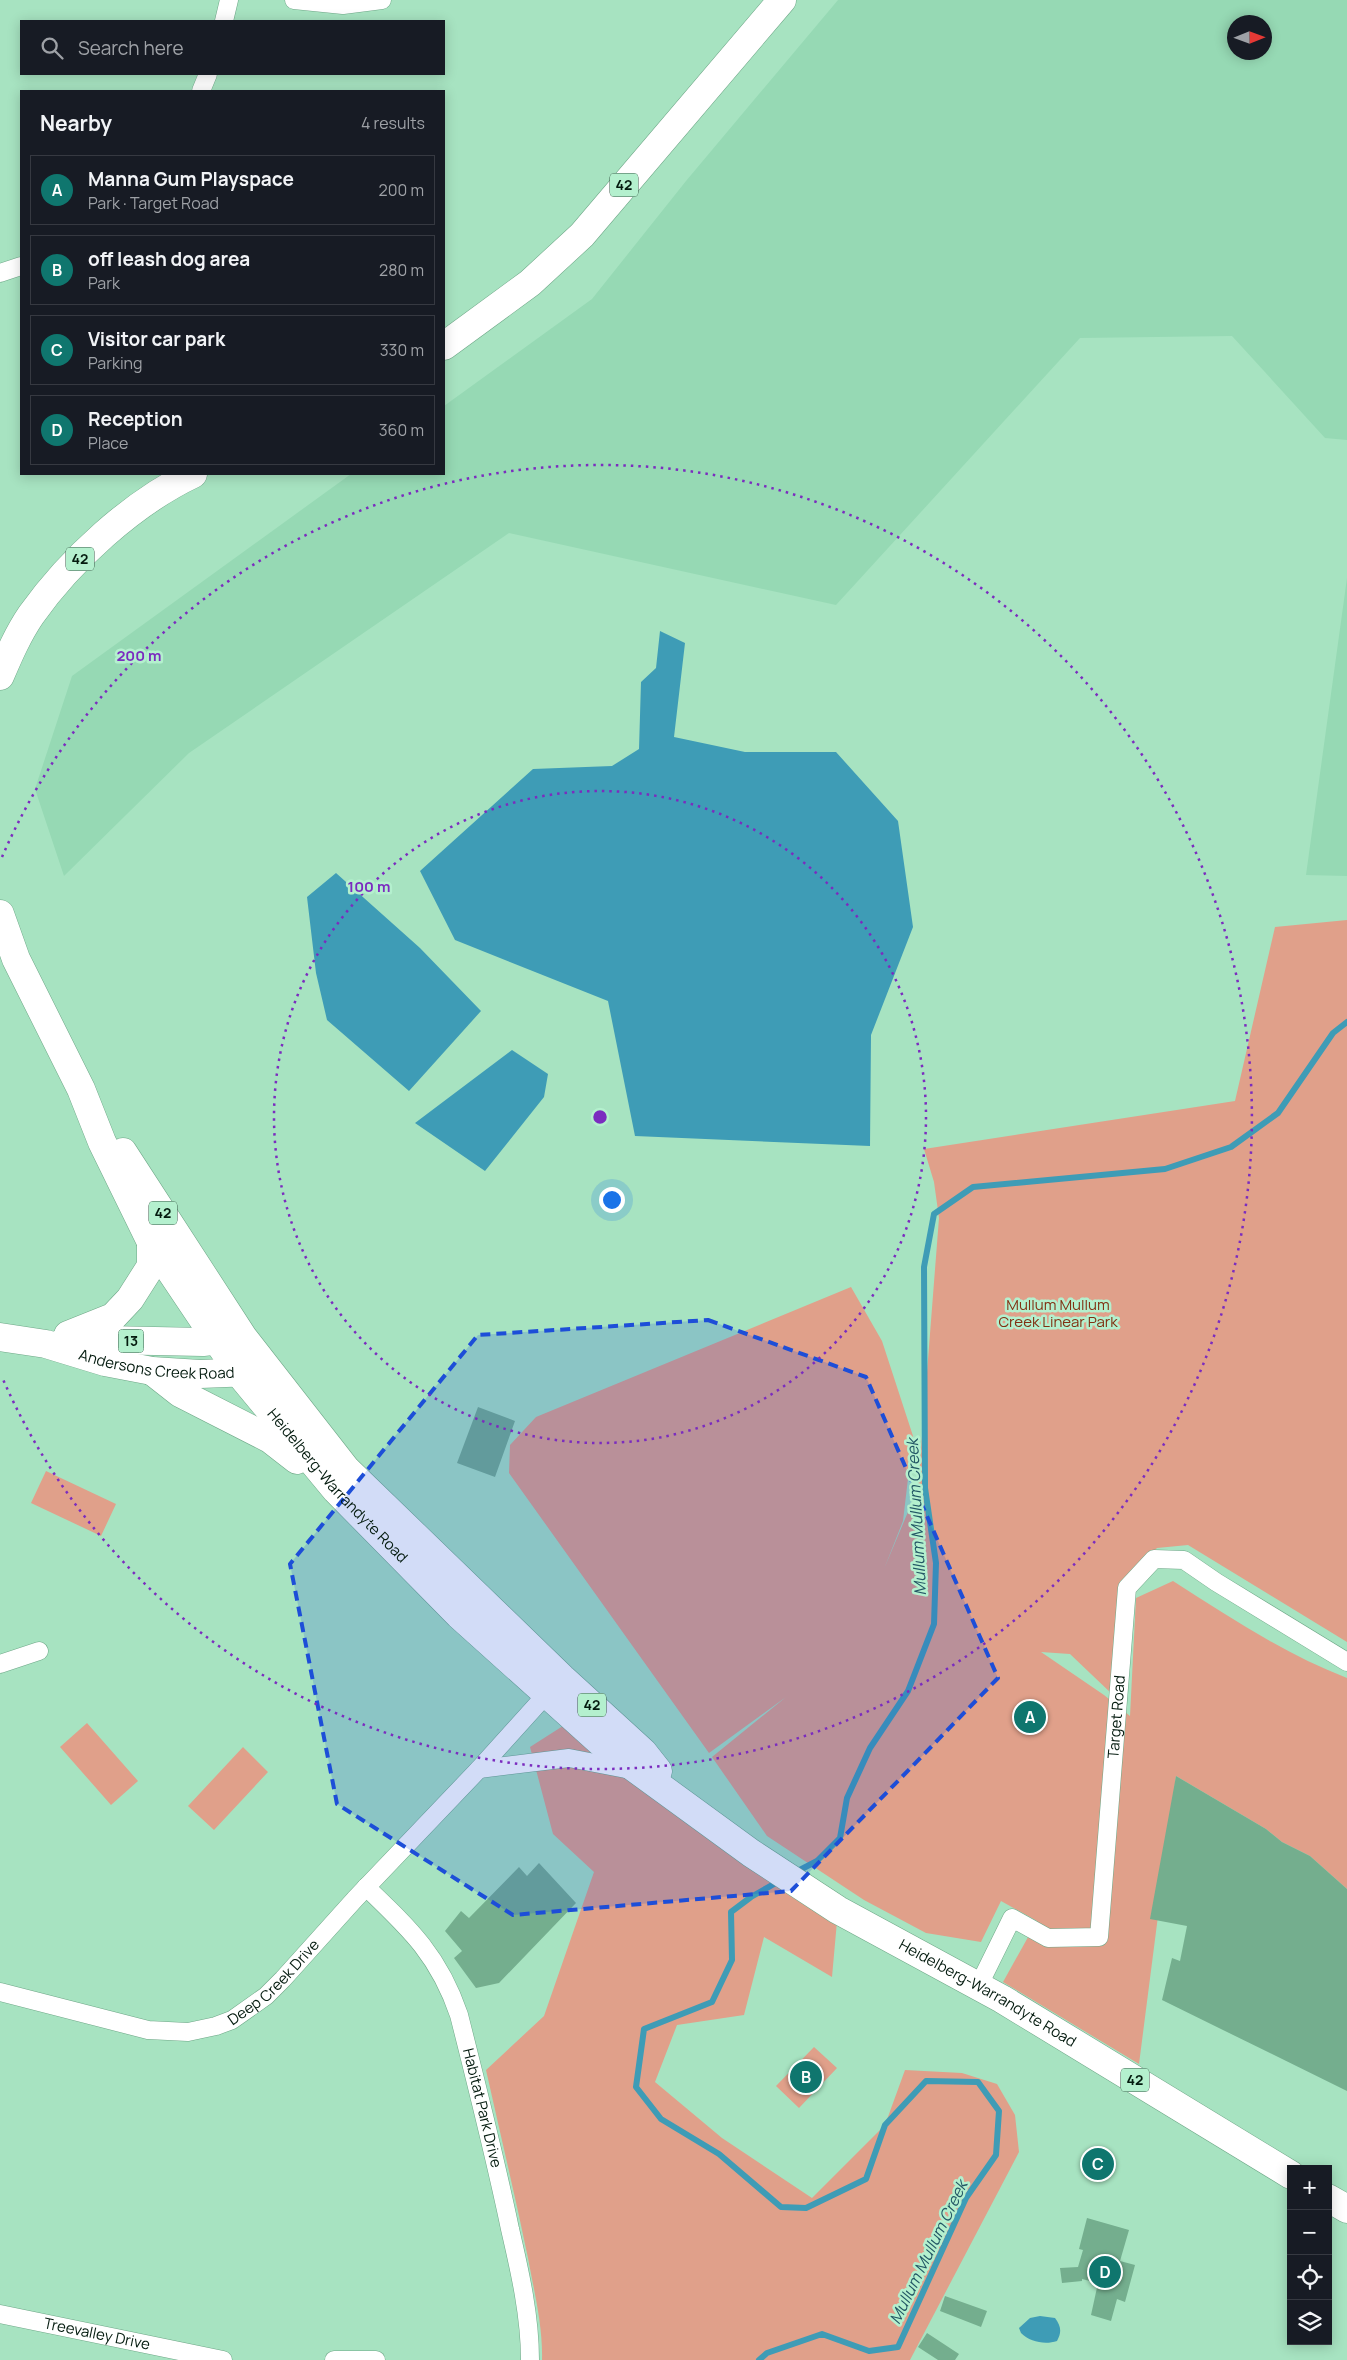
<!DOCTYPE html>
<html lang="en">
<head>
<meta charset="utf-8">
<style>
  :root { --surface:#171b24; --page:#20242c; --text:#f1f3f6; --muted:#9ea1a6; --line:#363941; --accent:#0f766e }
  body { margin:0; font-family:Manrope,sans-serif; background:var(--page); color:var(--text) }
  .controls { position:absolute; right:15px; bottom:15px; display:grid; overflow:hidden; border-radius:0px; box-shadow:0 2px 12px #0003 }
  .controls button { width:45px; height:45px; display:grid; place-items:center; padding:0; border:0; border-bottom:1px solid var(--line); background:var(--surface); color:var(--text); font:25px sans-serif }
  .compass { position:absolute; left:1227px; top:15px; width:45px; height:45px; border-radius:50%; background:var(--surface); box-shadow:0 2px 12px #0003; rotate:89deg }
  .you { position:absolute; left:611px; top:1199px; width:18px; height:18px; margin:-12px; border:4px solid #fff; border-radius:50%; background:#1a73e8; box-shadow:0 0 0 8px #1a73e833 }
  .badge { display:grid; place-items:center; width:32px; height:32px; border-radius:50%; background:var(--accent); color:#fff; font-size:16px; font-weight:700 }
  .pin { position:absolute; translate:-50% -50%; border:2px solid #fff; box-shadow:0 1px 5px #0006 }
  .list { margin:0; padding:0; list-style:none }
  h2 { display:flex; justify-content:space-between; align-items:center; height:65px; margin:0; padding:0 20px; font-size:21px }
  h2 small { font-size:16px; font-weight:400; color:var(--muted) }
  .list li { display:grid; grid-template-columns:32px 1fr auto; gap:15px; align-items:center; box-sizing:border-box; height:70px; margin:0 10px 10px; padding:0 10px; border:1px solid var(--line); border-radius:0px }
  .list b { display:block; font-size:19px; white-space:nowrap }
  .list p { margin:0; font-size:16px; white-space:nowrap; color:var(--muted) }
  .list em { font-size:16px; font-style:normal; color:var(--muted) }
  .icon { flex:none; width:28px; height:28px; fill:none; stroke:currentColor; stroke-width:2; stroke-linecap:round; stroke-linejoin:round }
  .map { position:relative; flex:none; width:1347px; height:2360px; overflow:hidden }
  .search { position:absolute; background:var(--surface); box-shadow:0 2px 12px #0003; left:20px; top:20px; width:425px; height:55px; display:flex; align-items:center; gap:12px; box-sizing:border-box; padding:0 18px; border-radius:0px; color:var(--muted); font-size:19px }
  .panel { position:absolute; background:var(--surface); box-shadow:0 2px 12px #0003; left:20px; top:90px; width:425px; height:385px; border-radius:0px }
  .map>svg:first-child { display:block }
  .built { fill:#96d9b4; fill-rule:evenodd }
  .green { fill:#e0a08a }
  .water { fill:#3e9cb6 }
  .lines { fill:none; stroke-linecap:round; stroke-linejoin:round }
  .stream { stroke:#3e9cb6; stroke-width:6 }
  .building { fill:#74ae8e }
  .street-casing { stroke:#6ea787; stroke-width:19 }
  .primary-casing { stroke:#6ea787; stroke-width:29 }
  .street { stroke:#fff; stroke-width:18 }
  .primary { stroke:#fff; stroke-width:28 }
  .marked { fill:#1d4ed8; fill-opacity:0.2; stroke:#1d4ed8; stroke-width:4; stroke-dasharray:10 6; stroke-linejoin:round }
  .ring { fill:none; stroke:#7b2cbf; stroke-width:2.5; stroke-dasharray:2.5 5 }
  .labels { text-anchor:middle; stroke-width:5; stroke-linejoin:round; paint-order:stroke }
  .shield { fill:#b4f0ce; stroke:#395b48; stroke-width:1 }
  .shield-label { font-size:14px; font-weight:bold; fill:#041b0f }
  .park-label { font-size:15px; fill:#813012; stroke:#b4f0ce }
  .street-label { font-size:15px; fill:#041b0f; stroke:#b4f0ce }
  .water-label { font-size:16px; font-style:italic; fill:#235765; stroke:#b4f0ce }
  .centre { fill:#7b2cbf; stroke:#b4f0ce; stroke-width:2.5 }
  .ring-label { font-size:15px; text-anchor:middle; font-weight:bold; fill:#7b2cbf; stroke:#b4f0ce; stroke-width:5; stroke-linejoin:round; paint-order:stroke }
</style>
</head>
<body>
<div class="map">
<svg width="1347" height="2360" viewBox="0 0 1347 2360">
  <rect width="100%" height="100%" fill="#a7e3c1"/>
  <!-- built -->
  <path class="built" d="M838,0H1347V440L1325,438L1232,336L1080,338L836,605L509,533L189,753L64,876L35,789L72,676L351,474H444V406L592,299L686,181ZM1234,22H1264V52H1234Z
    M1347,578V876L1306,875Z"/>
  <!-- green -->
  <path class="green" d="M1347,920V1642L1188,1545L1157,1548L1121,1584L1112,1694L1070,1654L1041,1652L1104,1695L1130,1716L1136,1598L1173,1581C1229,1617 1285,1654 1347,1678V1889L1310,1856L1282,1842L1266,1829L1176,1776L1139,2064L1003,1982L1037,1921L1001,1901L981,1942L926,1933L864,1900L767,1836L712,1757L786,1697L709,1753L509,1473L510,1445L536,1417L851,1287L882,1341L913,1436L903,1521L884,1569L918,1488L939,1218L934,1182L924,1149L1235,1101L1275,927Z
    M46,1471L116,1504L101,1536L31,1503Z
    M87,1723L138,1781L111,1805L60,1747Z
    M566,1724L838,1910L832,1977L764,1937L744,2015L677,2025L655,2082L722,2138L812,2198L885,2125L905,2070L962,2073L997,2084L1015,2115L1019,2152L910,2360H542C543,2326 534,2291 528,2258C515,2195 500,2133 486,2070L544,2016L594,1872L553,1834L530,1747Z
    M243,1747L268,1772L214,1830L188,1806Z
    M814,2047L837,2068L799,2108L776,2086Z"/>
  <!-- water -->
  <path class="water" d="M660,631L685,643L674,737L745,752H836L898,821L913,927L871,1035L870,1146L635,1136L608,1001L455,940L420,871L533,769L612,766L639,749L641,682L656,668Z
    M336,873L420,948L481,1011L409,1091L327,1020L316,973L307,897Z
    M512,1050L548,1074L544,1097L485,1171L415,1123Z
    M1040,2316L1055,2318C1061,2326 1062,2332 1057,2341C1045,2345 1030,2342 1021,2333L1019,2328L1030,2318Z"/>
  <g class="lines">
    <!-- stream -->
    <path class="stream" d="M794,1873L817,1861L840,1838L847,1798L870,1748L908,1691L934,1624L936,1563L925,1488L924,1267L934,1214L973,1187L1165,1169L1231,1147L1278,1113L1333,1033L1347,1022
      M759,2360L767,2353L822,2334L869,2351L898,2347L966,2198L996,2155L999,2111L978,2082L926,2081L885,2125L866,2179L806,2208L781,2207L719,2154L661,2119L636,2087L644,2029L712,2002L732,1960L731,1912L751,1897L781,1880"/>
  </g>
  <!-- building -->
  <path class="building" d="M478,1407L515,1421L495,1477L457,1463Z
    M1176,1776L1266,1829L1282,1842L1310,1856L1347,1889V2091L1162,2000L1172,1958L1180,1961L1187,1926L1150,1919Z
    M539,1863L576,1903L499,1983L476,1988L454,1958L462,1951L445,1931L461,1911L469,1918L519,1867L527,1876Z
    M1087,2218L1129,2230L1120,2261L1135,2265L1125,2302L1117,2299L1111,2321L1091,2315L1098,2283L1082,2279V2281L1062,2283L1060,2268L1078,2267L1083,2250L1079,2249Z
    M945,2296L987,2311L981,2327L940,2311Z
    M927,2333L959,2354L955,2360H938L918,2347Z"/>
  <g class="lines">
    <defs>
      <g id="street">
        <path d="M294,0L343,5L382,0"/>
        <path d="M224,21L229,0"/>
        <path d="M201,91L208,74"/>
        <path d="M0,273L21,266"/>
        <path d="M0,1664L39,1651"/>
        <path d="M479,1769L569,1758L631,1770"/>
        <path id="s1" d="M366,1887C410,1929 439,1956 459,2015C477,2086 495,2157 510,2229C520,2272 530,2316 530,2360"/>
        <path id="s2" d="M978,1987L1012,1918L1048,1938L1099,1937L1127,1588L1154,1559L1184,1560L1216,1582L1347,1662"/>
        <path id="s3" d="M0,1992L148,2030L188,2032L216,2026L232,2020L266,1996L283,1979L355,1899L479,1769L553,1687"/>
        <path id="s4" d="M0,2314L223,2360"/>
        <path d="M334,2360H376"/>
      </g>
      <g id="primary">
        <path d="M444,346L530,283L582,235L782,0"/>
        <path d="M0,676C9,655 18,634 31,615C70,560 132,503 193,474"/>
        <path id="s5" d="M0,914L16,959L81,1089L102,1142L151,1242L239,1373L336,1490L459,1615L607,1748L751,1853L838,1910L1002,1999L1291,2175"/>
        <path d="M123,1152L243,1337L346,1469L562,1678L643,1752L658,1771"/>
        <path d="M68,1335L113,1317L130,1299L151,1266V1242"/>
        <path id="s6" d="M0,1337L46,1344L105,1362L152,1371L200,1374L252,1372"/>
        <path d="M62,1343L106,1340L203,1342L229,1339"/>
        <path d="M152,1371L180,1393L270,1439L297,1460"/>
        <path d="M1328,2198L1347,2209"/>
      </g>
    </defs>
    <!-- street casing -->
    <use href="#street" class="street-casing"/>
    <!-- primary casing -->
    <use href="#primary" class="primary-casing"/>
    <!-- street -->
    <use href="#street" class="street"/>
    <!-- primary -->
    <use href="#primary" class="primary"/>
  </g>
  <!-- marked area -->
  <path class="marked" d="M708,1320L866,1377L998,1678L791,1891L513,1915L337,1804L290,1564L478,1335Z"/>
  <!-- distance rings -->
  <g class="ring">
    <circle cx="600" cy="1117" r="326"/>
    <path d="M2 857A652 652 0 1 1 2 1377"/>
  </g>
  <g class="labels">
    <!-- shield labels -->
    <g class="shield">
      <rect x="610" y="173.5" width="28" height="23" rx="4"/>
      <rect x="66" y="547.5" width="28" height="23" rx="4"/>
      <rect x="149" y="1201.5" width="28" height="23" rx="4"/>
      <rect x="118.5" y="1329.5" width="25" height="23" rx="4"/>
      <rect x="578" y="1693.5" width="28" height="23" rx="4"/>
      <rect x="1121" y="2068.5" width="28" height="23" rx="4"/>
    </g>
    <g class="shield-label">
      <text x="624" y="190">42</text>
      <text x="80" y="564">42</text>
      <text x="163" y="1218">42</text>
      <text x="131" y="1346">13</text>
      <text x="592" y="1710">42</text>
      <text x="1135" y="2085">42</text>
    </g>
    <!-- park labels -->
    <g class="park-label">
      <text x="1058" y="1310">Mullum Mullum<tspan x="1058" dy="17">Creek Linear Park</tspan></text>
    </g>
    <!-- street labels -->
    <g class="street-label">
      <text dy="5" stroke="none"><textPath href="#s6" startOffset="160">Andersons Creek Road</textPath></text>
      <text dy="5" stroke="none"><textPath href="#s5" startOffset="669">Heidelberg-Warrandyte Road</textPath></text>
      <text dy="5" stroke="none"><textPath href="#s2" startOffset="390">Target Road</textPath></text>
      <text dy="5" stroke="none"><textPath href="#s3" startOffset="295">Deep Creek Drive</textPath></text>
      <text dy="5" stroke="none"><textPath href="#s5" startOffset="1499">Heidelberg-Warrandyte Road</textPath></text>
      <text dy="5" stroke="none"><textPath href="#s1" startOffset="256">Habitat Park Drive</textPath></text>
      <text dy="5" stroke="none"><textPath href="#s4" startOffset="99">Treevalley Drive</textPath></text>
    </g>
    <!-- water labels -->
    <g class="water-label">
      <text transform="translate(916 1517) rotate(-93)" y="6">Mullum Mullum Creek</text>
      <text transform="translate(928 2252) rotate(-64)" y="6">Mullum Mullum Creek</text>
    </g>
  </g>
  <circle cx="600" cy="1117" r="8" class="centre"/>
  <g class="ring-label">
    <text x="139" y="661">200 m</text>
    <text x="369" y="892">100 m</text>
  </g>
</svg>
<div class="controls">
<button>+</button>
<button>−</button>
<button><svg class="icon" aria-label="locate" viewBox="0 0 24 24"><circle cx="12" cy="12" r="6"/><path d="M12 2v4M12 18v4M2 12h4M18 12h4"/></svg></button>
<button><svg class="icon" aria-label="layers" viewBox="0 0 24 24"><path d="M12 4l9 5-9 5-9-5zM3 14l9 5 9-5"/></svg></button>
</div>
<svg class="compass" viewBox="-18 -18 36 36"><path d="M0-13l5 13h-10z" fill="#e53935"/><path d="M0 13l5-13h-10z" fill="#9ea1a6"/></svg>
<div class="you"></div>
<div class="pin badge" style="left:1030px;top:1717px">A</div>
<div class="pin badge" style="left:806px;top:2077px">B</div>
<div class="pin badge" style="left:1098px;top:2164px">C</div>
<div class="pin badge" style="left:1105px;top:2272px">D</div>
<div class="search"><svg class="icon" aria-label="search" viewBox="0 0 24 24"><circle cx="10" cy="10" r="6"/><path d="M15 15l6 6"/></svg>Search here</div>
<section class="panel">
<h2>Nearby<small>4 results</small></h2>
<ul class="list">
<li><span class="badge">A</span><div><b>Manna Gum Playspace</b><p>Park · Target Road</p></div><em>200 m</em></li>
<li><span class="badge">B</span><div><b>off leash dog area</b><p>Park</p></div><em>280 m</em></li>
<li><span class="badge">C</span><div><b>Visitor car park</b><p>Parking</p></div><em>330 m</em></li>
<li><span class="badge">D</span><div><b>Reception</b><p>Place</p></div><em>360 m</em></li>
</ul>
</section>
</div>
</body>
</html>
